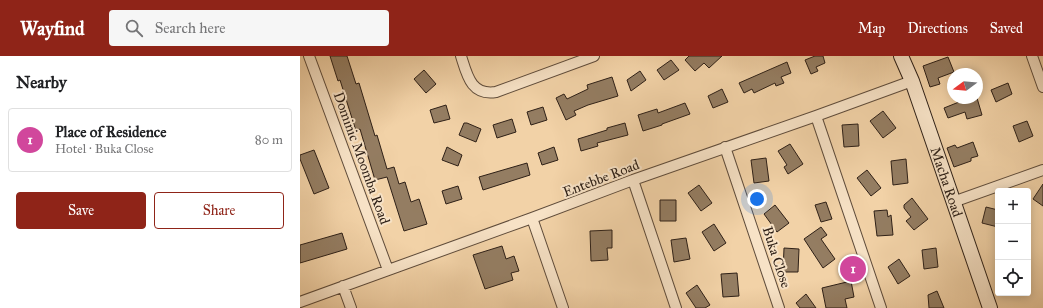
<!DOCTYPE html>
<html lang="en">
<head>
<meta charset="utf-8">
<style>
  :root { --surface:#fff; --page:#f6f6f6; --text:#202124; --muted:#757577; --line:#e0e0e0; --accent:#8f2418 }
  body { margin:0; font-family:"IM FELL Great Primer",serif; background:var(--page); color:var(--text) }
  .controls { position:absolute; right:12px; bottom:12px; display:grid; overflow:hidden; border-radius:4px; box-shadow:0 2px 10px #0003 }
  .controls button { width:36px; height:36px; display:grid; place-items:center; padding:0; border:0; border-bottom:1px solid var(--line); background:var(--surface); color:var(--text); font:20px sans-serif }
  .compass { position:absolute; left:647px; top:12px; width:36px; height:36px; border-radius:50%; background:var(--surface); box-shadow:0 2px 10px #0003; rotate:254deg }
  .you { position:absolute; left:457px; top:143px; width:14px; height:14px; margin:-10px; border:3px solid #fff; border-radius:50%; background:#1a73e8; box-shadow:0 0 0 6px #1a73e833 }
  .badge { display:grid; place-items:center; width:26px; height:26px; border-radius:50%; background:var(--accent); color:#fff; font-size:13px; font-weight:700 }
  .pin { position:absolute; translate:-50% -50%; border:2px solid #fff; box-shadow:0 1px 4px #0006 }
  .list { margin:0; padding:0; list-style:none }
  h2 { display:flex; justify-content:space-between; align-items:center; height:52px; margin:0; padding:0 16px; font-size:17px }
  h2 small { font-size:13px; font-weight:400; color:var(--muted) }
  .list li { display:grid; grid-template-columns:26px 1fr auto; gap:12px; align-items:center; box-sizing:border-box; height:64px; margin:0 8px 8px; padding:0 8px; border:1px solid var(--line); border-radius:4px }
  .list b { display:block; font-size:15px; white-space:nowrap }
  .list p { margin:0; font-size:13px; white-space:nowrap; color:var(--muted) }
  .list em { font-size:13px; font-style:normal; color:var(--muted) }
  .actions { display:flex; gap:8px; padding:12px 16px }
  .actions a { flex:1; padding:9px 0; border:1px solid var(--accent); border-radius:4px; text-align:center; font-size:14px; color:var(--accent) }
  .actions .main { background:var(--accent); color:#fff }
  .icon { flex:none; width:22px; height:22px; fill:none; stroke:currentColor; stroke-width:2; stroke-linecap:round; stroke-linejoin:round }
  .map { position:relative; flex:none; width:743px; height:252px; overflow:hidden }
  header { display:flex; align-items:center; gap:24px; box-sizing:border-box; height:56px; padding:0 20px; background:var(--accent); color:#fff }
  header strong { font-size:19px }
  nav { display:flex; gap:22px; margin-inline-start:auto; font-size:14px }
  .search { width:280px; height:36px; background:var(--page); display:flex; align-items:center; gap:10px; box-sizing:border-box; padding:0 14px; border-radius:4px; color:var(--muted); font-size:15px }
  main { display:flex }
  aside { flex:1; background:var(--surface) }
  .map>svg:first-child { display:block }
  .building { fill:#947d62; stroke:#2e2017 }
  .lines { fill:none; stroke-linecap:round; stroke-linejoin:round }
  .street-casing { stroke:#5f4c3b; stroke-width:12 }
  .secondary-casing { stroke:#2e2017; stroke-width:16 }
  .street { stroke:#f7e2c6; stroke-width:10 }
  .secondary { stroke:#f7e2c6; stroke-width:14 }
  .labels { text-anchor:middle; stroke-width:4; stroke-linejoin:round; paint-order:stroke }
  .street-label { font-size:14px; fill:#2e2017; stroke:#f7e2c6 }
</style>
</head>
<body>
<header>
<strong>Wayfind</strong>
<div class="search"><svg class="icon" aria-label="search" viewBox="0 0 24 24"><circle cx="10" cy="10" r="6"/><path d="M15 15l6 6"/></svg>Search here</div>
<nav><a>Map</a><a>Directions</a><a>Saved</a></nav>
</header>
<main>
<aside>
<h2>Nearby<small></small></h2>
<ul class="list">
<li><span class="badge" style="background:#d1479c">1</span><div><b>Place of Residence</b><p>Hotel · Buka Close</p></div><em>80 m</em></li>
</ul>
<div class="actions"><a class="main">Save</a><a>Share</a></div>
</aside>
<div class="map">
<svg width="743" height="252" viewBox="0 0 743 252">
  <rect width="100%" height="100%" fill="#f2d2a7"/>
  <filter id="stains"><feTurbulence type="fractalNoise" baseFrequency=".005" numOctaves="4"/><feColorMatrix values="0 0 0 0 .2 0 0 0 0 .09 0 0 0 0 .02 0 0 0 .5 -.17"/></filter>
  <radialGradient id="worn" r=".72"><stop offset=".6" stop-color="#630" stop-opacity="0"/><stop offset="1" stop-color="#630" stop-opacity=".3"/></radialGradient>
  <!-- building -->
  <path class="building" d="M30,0H47L56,28L59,27L75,80L77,79L87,113L94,111L99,128L105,126L111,146L119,143L127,168L104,175L87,121L75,124L60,73L56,75L40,24L38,25Z
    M389,0H422L409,12L404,7L395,15L385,4Z
    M515,0H523L525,7L516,11L518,15L511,18L505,4Z
    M648,1L654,16L638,22L640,28L630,31L623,10Z
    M371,4L379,14L364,24L357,14Z
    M487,6L491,17L481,21L484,27L476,30L475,27L454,37L452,33L444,37L439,27Z
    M124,14L136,28L126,37L114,23Z
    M340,15L346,24L331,35L327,24Z
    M312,21L318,40L288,49L274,55L276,59L266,64L256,42L264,38L267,43L288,33L287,29Z
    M708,27L712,38L696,46L691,34Z
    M422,33L428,46L413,52L408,40Z
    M658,42H677L682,59L667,63L665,56L648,62L644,52L659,46Z
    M385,47L390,58L362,68V69L343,75L338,59L357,53L358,57Z
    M146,49L150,63L134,67L130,54Z
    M243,51L247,64L231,69L227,56Z
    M583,55L596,72L583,82L570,65Z
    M212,63L216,76L197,82L193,69Z
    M727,65L733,80L719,86L713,70Z
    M164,67H167L181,73L176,86L159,79Z
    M325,67L328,79L297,87L298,90L281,95L278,83L307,74V72Z
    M558,68L559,90L544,91L542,69Z
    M673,86L678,100L671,102V105L654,111L647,92L655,89L657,92Z
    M490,88L503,108L488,118L484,111L487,109L478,95Z
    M147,91L162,99L158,110L142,104Z
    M254,91L258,104L242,109L238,97Z
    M14,94L29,132L14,138L0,103V99Z
    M466,102L469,125L454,127L451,104Z
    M606,103L608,127L593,129L591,105Z
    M227,107L230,119L183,134L179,121Z
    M567,114L581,132L571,140L557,122Z
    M743,128V150L733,143Z
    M399,129L412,147L401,155L388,137Z
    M158,130L162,143L146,148L142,135Z
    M612,142L628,163L614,174L606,165L611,161L604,152V149Z
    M360,144H376V165H360Z
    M526,146L532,163L521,166L515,149Z
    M475,149L489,167L477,176L464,158Z
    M686,151L698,154V171L682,167Z
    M587,154L588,161L591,159L593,179L577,180L574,155Z
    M414,168L426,187L414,195L402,176Z
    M521,171L527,179L521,183L535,203L523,212L504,183Z
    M312,174V192H307L308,204L291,205L290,175Z
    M42,177L47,193L0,207V189Z
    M386,182L390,203L374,206L371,184Z
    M202,190L206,203L214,200L219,215L211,217L213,224L185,233L173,199Z
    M484,192L499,193L498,216H483Z
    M636,192L638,211L624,213L622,194Z
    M599,203L610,220L598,228L588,211Z
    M437,217L439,240L423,241L421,218Z
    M551,225L554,241L545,243L547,252H526L522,232Z
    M397,229L410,249L405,252H396L386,237Z
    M637,235L644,252H629L628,239Z
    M506,238L516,252H500L496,247Z"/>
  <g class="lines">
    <defs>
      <path id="street" d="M9,0L88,214
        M161,0C167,19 171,40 196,36L294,0
        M732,0L743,31
        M516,60L581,252
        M425,91L479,252
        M333,124L376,252
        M653,146L743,114
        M232,162L263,252
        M43,230L51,252
        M0,246L232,162L333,124L516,60L612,25"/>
      <g id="secondary">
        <path id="s1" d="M601,0L612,25L632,83L690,252"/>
      </g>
    </defs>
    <!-- street casing -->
    <use href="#street" class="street-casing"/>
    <!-- secondary casing -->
    <use href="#secondary" class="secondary-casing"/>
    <!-- street -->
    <use href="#street" class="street"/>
    <!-- secondary -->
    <use href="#secondary" class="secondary"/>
  </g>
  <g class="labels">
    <!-- street labels -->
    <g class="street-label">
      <text transform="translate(62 102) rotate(70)" y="5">Dominic Moomba Road</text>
      <text transform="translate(301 122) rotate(-21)" y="5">Entebbe Road</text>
      <text dy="5" stroke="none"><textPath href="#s1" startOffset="134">Macha Road</textPath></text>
      <text transform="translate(477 201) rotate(72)" y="5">Buka Close</text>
    </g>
  </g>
  <rect width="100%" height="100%" filter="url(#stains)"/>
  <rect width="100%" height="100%" fill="url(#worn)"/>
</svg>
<div class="controls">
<button>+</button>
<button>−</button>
<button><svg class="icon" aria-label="locate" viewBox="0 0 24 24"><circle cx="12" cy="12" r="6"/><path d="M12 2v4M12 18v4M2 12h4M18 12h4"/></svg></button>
</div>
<svg class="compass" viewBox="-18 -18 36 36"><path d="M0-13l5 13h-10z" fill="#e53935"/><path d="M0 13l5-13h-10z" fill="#757577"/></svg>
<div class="you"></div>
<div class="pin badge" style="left:553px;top:213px;background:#d1479c">1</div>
</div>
</main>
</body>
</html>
